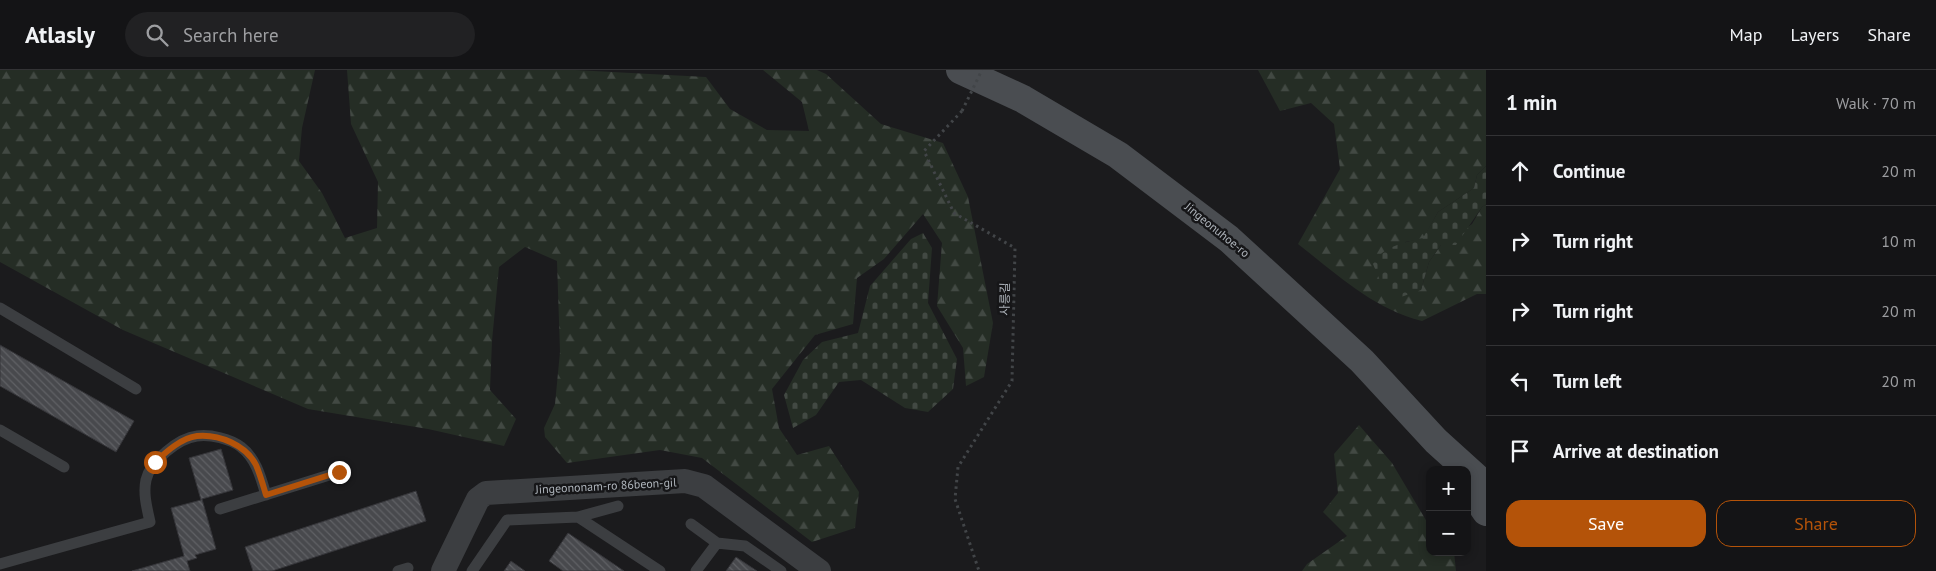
<!DOCTYPE html>
<html lang="en">
<head>
<meta charset="utf-8">
<style>
  :root { --surface:#141416; --page:#212123; --text:#f1f3f6; --muted:#9d9ea1; --line:#333335; --accent:#b45309 }
  body { margin:0; font-family:"PT Sans","Noto Sans KR",sans-serif; background:var(--page); color:var(--text) }
  .controls { position:absolute; right:15px; bottom:15px; display:grid; overflow:hidden; border-radius:10px; box-shadow:0 2px 8px #0003 }
  .controls button { width:45px; height:45px; display:grid; place-items:center; padding:0; border:0; border-bottom:1px solid var(--line); background:var(--surface); color:var(--text); font:25px sans-serif }
  .stop { position:absolute; width:15px; height:15px; margin:-11px; border:4px solid #b45309; border-radius:50%; background:#fff }
  .stop.end { background:#b45309; border-color:#fff; box-shadow:0 1px 5px #0008 }
  .list { margin:0; padding:0; list-style:none }
  h2 { display:flex; justify-content:space-between; align-items:center; height:65px; margin:0; padding:0 20px; font-size:21px }
  h2 small { font-size:16px; font-weight:400; color:var(--muted) }
  .list li { display:grid; grid-template-columns:32px 1fr auto; gap:15px; align-items:center; box-sizing:border-box; height:70px; padding:0 20px; border-top:1px solid var(--line) }
  .list b { display:block; font-size:19px; white-space:nowrap }
  .list em { font-size:16px; font-style:normal; color:var(--muted) }
  .actions { display:flex; gap:10px; padding:15px 20px }
  .actions a { flex:1; padding:11px 0; border:1px solid var(--accent); border-radius:15px; text-align:center; font-size:18px; color:var(--accent) }
  .actions .main { background:var(--accent); color:#fff }
  .icon { flex:none; width:28px; height:28px; fill:none; stroke:currentColor; stroke-width:2; stroke-linecap:round; stroke-linejoin:round }
  .map { position:relative; flex:none; width:1486px; height:501px; overflow:hidden }
  header { display:flex; align-items:center; gap:30px; box-sizing:border-box; height:70px; padding:0 25px; background:var(--surface); border-bottom:1px solid var(--line) }
  header strong { font-size:24px }
  nav { display:flex; gap:28px; margin-inline-start:auto; font-size:18px }
  .search { width:350px; height:45px; background:var(--page); display:flex; align-items:center; gap:12px; box-sizing:border-box; padding:0 18px; border-radius:28px; color:var(--muted); font-size:19px }
  main { display:flex }
  aside { flex:1; background:var(--surface) }
  .map>svg:first-child { display:block }
  .forest { fill:url(#forest-firs) }
  .cemetery { fill:url(#cemetery-stones) }
  .building { fill:url(#building-back-hatch); stroke:#353539 }
  .lines { fill:none; stroke-linecap:round; stroke-linejoin:round }
  .path { stroke:#424548; stroke-width:3; stroke-dasharray:2.5 4; stroke-linecap:butt }
  .service { stroke:#3c3e41; stroke-width:11 }
  .minor { stroke:#3c3e41; stroke-width:24 }
  .secondary { stroke:#4a4d51; stroke-width:28 }
  .path-bridge { stroke:#424548; stroke-width:3; stroke-dasharray:2.5 4; stroke-linecap:butt }
  .route { stroke:#b45309; stroke-width:6 }
  .labels { text-anchor:middle; stroke-width:5; stroke-linejoin:round; paint-order:stroke }
  .street-label { font-size:12px; fill:#aeb4bb; stroke:#161618 }
</style>
</head>
<body>
<header>
<strong>Atlasly</strong>
<div class="search"><svg class="icon" aria-label="search" viewBox="0 0 24 24"><circle cx="10" cy="10" r="6"/><path d="M15 15l6 6"/></svg>Search here</div>
<nav><a>Map</a><a>Layers</a><a>Share</a></nav>
</header>
<main>
<div class="map">
<svg width="1486" height="501" viewBox="0 0 1486 501">
  <defs>
    <pattern id="forest-firs" width="22" height="20" patternUnits="userSpaceOnUse" patternTransform="scale(1.25)"><rect width="22" height="20" fill="#252d25"/><path d="M5 1l3.5 6h-7zM16 11l3.5 6h-7z" fill="#424943"/></pattern>
    <pattern id="cemetery-stones" width="16" height="16" patternUnits="userSpaceOnUse" patternTransform="scale(1.25)"><rect width="16" height="16" fill="#252d25"/><path d="M2 7V4a2 2 0 0 1 4 0v3zM10 15v-3a2 2 0 0 1 4 0v3z" fill="#424943"/></pattern>
    <pattern id="building-back-hatch" width="6" height="6" patternUnits="userSpaceOnUse" patternTransform="scale(1.25)"><rect width="6" height="6" fill="#48494d"/><path d="M-1 5l2 2M0 0l6 6M5-1l2 2" fill="none" stroke="#606165"/></pattern>
  </defs>
  <rect width="100%" height="100%" fill="#1b1b1d"/>
  <!-- forest -->
  <path class="forest" d="M0,0H315L302,58L299,91L322,123L345,168L377,158L378,112L351,54L347,0H575L706,7L730,39L767,60L809,61L802,32L763,0H817L826,4L881,54L943,73L968,127L993,253L984,307L966,316L963,278L937,236L942,173L923,144L884,189L857,208L853,254L815,265L772,319L779,358L797,385L829,376L859,422L855,458L812,472L702,388L660,380L567,393L545,367L544,358L555,334L560,282L557,191L525,177L499,197L492,271L490,320L516,349L504,376L428,359L308,339L123,260L0,192Z
    M1258,0H1486V96L1477,105L1474,118L1438,142L1423,169L1405,172L1421,220L1429,192L1441,175L1472,154L1482,137L1486,134V224H1477L1422,251C1372,238 1338,205 1298,174L1340,99L1334,54L1311,33L1280,41Z
    M1359,355L1392,393L1430,457V482H1454L1456,501H1302L1307,494L1347,466L1323,442L1338,423L1334,384Z"/>
  <!-- cemetery -->
  <path class="cemetery" d="M1486,96V134L1482,137L1456,175H1441L1429,192L1421,220L1401,227L1384,220L1373,194C1381,177 1405,172 1423,168L1438,142L1474,118L1477,105Z
    M923,163L932,178L928,233L957,289L953,319L928,342L905,338L861,310L839,312L816,345L793,358L784,325L803,290L822,272L858,263L870,216L911,169Z"/>
  <!-- building -->
  <path class="building" d="M0,275L134,351L116,382L0,316Z
    M221,379L233,420L202,429L216,479L195,485L197,488L187,491L190,501H132L184,486L171,438L201,430L189,388Z
    M416,421L426,451L272,501H253L245,477Z
    M568,463L624,501H563L549,491Z
    M736,487L757,501H726Z
    M511,491L525,501H504Z"/>
  <g class="lines">
    <!-- path -->
    <path class="path" d="M962,41L924,81L954,143L1015,178L1012,311L958,397L955,429L979,501"/>
    <!-- service -->
    <path class="service" d="M0,238L136,319
      M0,360L64,397
      M220,439L339,402
      M578,447L660,501
      M691,454L717,473L745,476L781,501
      M0,494L150,452C147,438 143,424 146,410C150,391 179,368 197,366C210,364 231,369 241,377C256,388 261,408 266,425
      M398,501L408,498
      M472,501L507,450L578,447L618,436
      M696,501L717,473"/>
    <!-- minor -->
    <path class="minor" d="M443,501L478,429L486,423L685,411L704,416L819,501"/>
    <!-- secondary -->
    <path class="secondary" d="M960,0L1023,29L1118,85L1229,169L1362,291L1436,371L1486,416
      M1467,414L1486,442"/>
    <!-- path-bridge -->
    <path class="path-bridge" d="M962,41L982,0"/>
  </g>
  <g class="lines">
    <!-- route -->
    <path class="route" d="M155,392C166,382 181,368 197,366C219,364 246,375 256,395C260,404 263,415 266,425L339,402"/>
  </g>
  <g class="labels">
    <!-- street labels -->
    <g class="street-label">
      <text transform="translate(1217 160) rotate(39)" y="4">Jingeonuhoe-ro</text>
      <text transform="translate(1005 229) rotate(-89)" y="4">사릉길</text>
      <text transform="translate(606 416) rotate(-3)" y="4">Jingeononam-ro 86beon-gil</text>
    </g>
  </g>
</svg>
<div class="controls">
<button>+</button>
<button>−</button>
</div>
<div class="stop" style="left:155px;top:392px"></div>
<div class="stop end" style="left:339px;top:402px"></div>
</div>
<aside>
<h2>1 min<small>Walk · 70 m</small></h2>
<ul class="list">
<li><svg class="icon" aria-label="ahead" viewBox="0 0 24 24"><path d="M12 20V5M6 11l6-6 6 6"/></svg><div><b>Continue</b></div><em>20 m</em></li>
<li><svg class="icon" aria-label="right" viewBox="0 0 24 24"><path d="M7 20v-9h11M14 6l5 5-5 5"/></svg><div><b>Turn right</b></div><em>10 m</em></li>
<li><svg class="icon" aria-label="right" viewBox="0 0 24 24"><path d="M7 20v-9h11M14 6l5 5-5 5"/></svg><div><b>Turn right</b></div><em>20 m</em></li>
<li><svg class="icon" aria-label="left" viewBox="0 0 24 24"><path d="M17 20v-9H6M10 6l-5 5 5 5"/></svg><div><b>Turn left</b></div><em>20 m</em></li>
<li><svg class="icon" aria-label="arrive" viewBox="0 0 24 24"><path d="M6 21V4h12l-3 4 3 4H6"/></svg><div><b>Arrive at destination</b></div></li>
</ul>
<div class="actions"><a class="main">Save</a><a>Share</a></div>
</aside>
</main>
</body>
</html>
